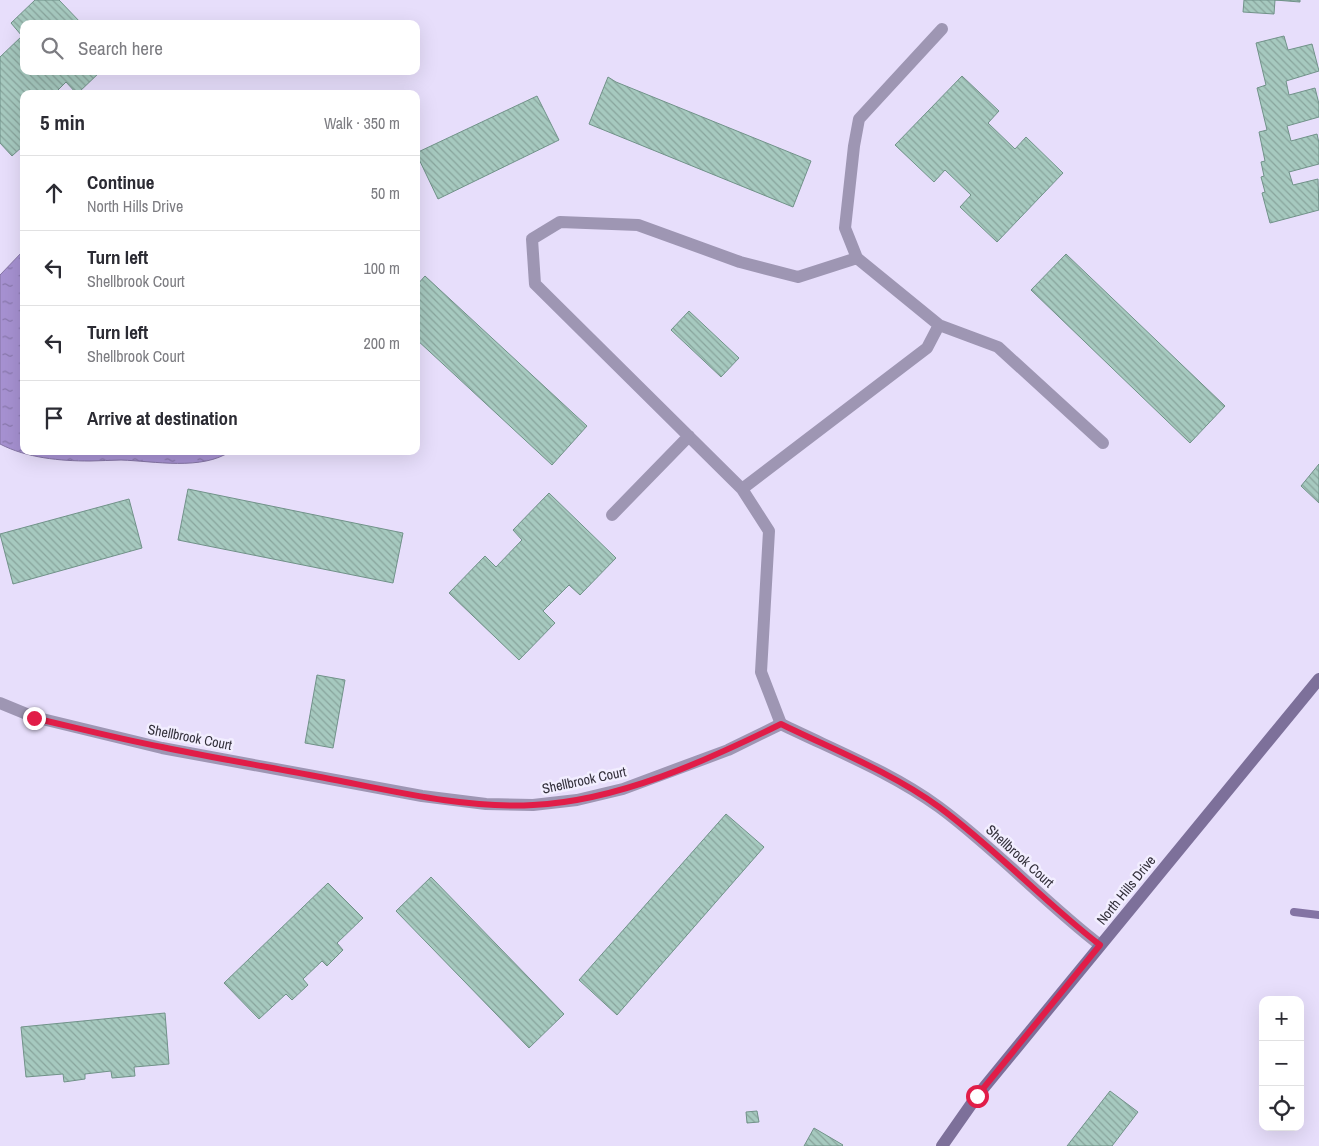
<!DOCTYPE html>
<html lang="en">
<head>
<meta charset="utf-8">
<style>
  :root { --surface:#fff; --page:#f7f7f7; --text:#2b2b33; --muted:#7c7c81; --line:#e1e1e2 }
  body { margin:0; font-family:"Archivo Narrow",sans-serif; background:var(--page); color:var(--text) }
  .controls { position:absolute; right:15px; bottom:15px; display:grid; overflow:hidden; border-radius:10px; box-shadow:0 5px 20px #0002 }
  .controls button { width:45px; height:45px; display:grid; place-items:center; padding:0; border:0; border-bottom:1px solid var(--line); background:var(--surface); color:var(--text); font:25px sans-serif }
  .stop { position:absolute; width:15px; height:15px; margin:-11px; border:4px solid #e11d48; border-radius:50%; background:#fff }
  .stop.end { background:#e11d48; border-color:#fff; box-shadow:0 1px 5px #0008 }
  .list { margin:0; padding:0; list-style:none }
  h2 { display:flex; justify-content:space-between; align-items:center; height:65px; margin:0; padding:0 20px; font-size:21px }
  h2 small { font-size:16px; font-weight:400; color:var(--muted) }
  .list li { display:grid; grid-template-columns:32px 1fr auto; gap:15px; align-items:center; box-sizing:border-box; height:75px; padding:0 20px; border-top:1px solid var(--line) }
  .list b { display:block; font-size:19px; white-space:nowrap }
  .list p { margin:0; font-size:16px; white-space:nowrap; color:var(--muted) }
  .list em { font-size:16px; font-style:normal; color:var(--muted) }
  .icon { flex:none; width:28px; height:28px; fill:none; stroke:currentColor; stroke-width:2; stroke-linecap:round; stroke-linejoin:round }
  .map { position:relative; flex:none; width:1319px; height:1146px; overflow:hidden }
  .search { position:absolute; background:var(--surface); box-shadow:0 5px 20px #0002; left:20px; top:20px; width:400px; height:55px; display:flex; align-items:center; gap:12px; box-sizing:border-box; padding:0 18px; border-radius:10px; color:var(--muted); font-size:19px }
  .panel { position:absolute; background:var(--surface); box-shadow:0 5px 20px #0002; left:20px; top:90px; width:400px; height:365px; border-radius:10px }
  .map>svg:first-child { display:block }
  .water { fill:url(#water-ripples); stroke:#8474a4 }
  .lines { fill:none; stroke-linecap:round; stroke-linejoin:round }
  .stream { stroke:#8474a4; stroke-width:8 }
  .building { fill:url(#building-back-hatch); stroke:#719289 }
  .service { stroke:#9e96b3; stroke-width:12 }
  .minor { stroke:#9e96b3; stroke-width:12 }
  .secondary { stroke:#7d709a; stroke-width:12 }
  .route { stroke:#e11d48; stroke-width:6 }
  .labels { text-anchor:middle; stroke-width:5; stroke-linejoin:round; paint-order:stroke }
  .street-label { font-size:14px; fill:#33303b; stroke:#f2eeff }
</style>
</head>
<body>
<div class="map">
<svg width="1319" height="1146" viewBox="0 0 1319 1146">
  <defs>
    <pattern id="water-ripples" width="26" height="14" patternUnits="userSpaceOnUse" patternTransform="scale(1.25)"><rect width="26" height="14" fill="#a691d1"/><path d="M2 4q2-2 4 0t4 0M15 11q2-2 4 0t4 0" fill="none" stroke="#8877ab"/></pattern>
    <pattern id="building-back-hatch" width="6" height="6" patternUnits="userSpaceOnUse" patternTransform="scale(1.25)"><rect width="6" height="6" fill="#a6c9bf"/><path d="M-1 5l2 2M0 0l6 6M5-1l2 2" fill="none" stroke="#88a49c"/></pattern>
  </defs>
  <rect width="100%" height="100%" fill="#e7defb"/>
  <!-- water -->
  <path class="water" d="M24,250V451H231C202,471 154,461 121,460C111,460 100,461 90,461C60,461 27,458 0,444V275Z"/>
  <g class="lines">
    <!-- stream -->
    <path class="stream" d="M1294,912L1319,915"/>
  </g>
  <!-- building -->
  <path class="building" d="M35,0H59L82,24H24V71H101L77,94L66,82L54,94H24V145L12,156L0,143V57L22,36L11,23Z
    M1244,0H1300V2L1275,0L1274,14L1243,12Z
    M1284,36L1288,50L1312,44L1319,71L1286,81L1289,95L1315,88L1319,104V117L1287,126L1291,141L1317,134L1319,143V164L1289,172L1293,185L1318,179L1319,210L1270,223L1262,193L1265,192L1261,177L1264,176L1261,162L1265,161L1259,132L1267,130L1257,88L1266,85L1256,43Z
    M962,76L999,111L988,123L1015,149L1026,137L1063,173L997,242L960,207L971,195L945,170L934,182L895,145Z
    M608,77L616,82L811,161L793,207L589,124Z
    M537,96L559,140L438,199L416,153Z
    M1066,254L1225,406L1190,443L1031,290Z
    M425,276L587,426L552,465L416,339V286Z
    M689,311L739,358L721,377L671,330Z
    M1319,464V503L1301,486Z
    M188,489L403,533L393,583L178,540Z
    M549,493L616,558L580,595L569,585L543,611L555,623L519,660L449,593L485,556L496,567L522,540L513,530Z
    M129,499L142,548L13,584L0,534Z
    M317,675L345,680L333,748L305,743Z
    M726,814L764,847L617,1015L579,980Z
    M431,877L564,1014L529,1048L396,911Z
    M328,883L363,918L337,943L343,950L327,966L322,961L303,979L308,985L292,1000L286,994L259,1019L224,983Z
    M165,1013L169,1064L134,1067L135,1076L112,1078L111,1071L85,1074V1079L64,1082L63,1074L26,1077L21,1027Z
    M1110,1091L1138,1112L1112,1146H1067Z
    M757,1111L759,1122L747,1123L746,1112Z
    M814,1128L843,1145L842,1146H804Z"/>
  <g class="lines">
    <!-- service -->
    <path class="service" d="M857,258L845,228L854,146L859,119L942,29
      M939,325L998,347L1103,443
      M742,489L927,348L939,325L857,258L798,277L740,262L638,225L560,222L532,239L535,284L742,489L769,531L761,672L781,724
      M612,515L689,436"/>
    <!-- minor -->
    <path class="minor" d="M0,703L34,717L162,748L422,796L486,804L533,805L577,800L623,789L728,750L781,724C834,750 891,772 939,807C996,849 1044,902 1100,945"/>
    <!-- secondary -->
    <path class="secondary" d="M942,1146L977,1096L1319,679"/>
  </g>
  <g class="lines">
    <!-- route -->
    <path class="route" d="M34,718C77,728 119,739 162,747C213,758 264,766 315,776C385,789 461,809 533,805C618,801 706,761 781,724C834,750 891,772 939,807C996,849 1044,902 1100,945L977,1096"/>
  </g>
  <g class="labels">
    <!-- street labels -->
    <g class="street-label">
      <text transform="translate(190 737) rotate(11)" y="5">Shellbrook Court</text>
      <text transform="translate(584 780) rotate(-12)" y="5">Shellbrook Court</text>
      <text transform="translate(1020 856) rotate(42)" y="5">Shellbrook Court</text>
      <text transform="translate(1126 890) rotate(-51)" y="5">North Hills Drive</text>
    </g>
  </g>
</svg>
<div class="controls">
<button>+</button>
<button>−</button>
<button><svg class="icon" aria-label="locate" viewBox="0 0 24 24"><circle cx="12" cy="12" r="6"/><path d="M12 2v4M12 18v4M2 12h4M18 12h4"/></svg></button>
</div>
<div class="stop" style="left:977px;top:1096px"></div>
<div class="stop end" style="left:34px;top:718px"></div>
<div class="search"><svg class="icon" aria-label="search" viewBox="0 0 24 24"><circle cx="10" cy="10" r="6"/><path d="M15 15l6 6"/></svg>Search here</div>
<section class="panel">
<h2>5 min<small>Walk · 350 m</small></h2>
<ul class="list">
<li><svg class="icon" aria-label="ahead" viewBox="0 0 24 24"><path d="M12 20V5M6 11l6-6 6 6"/></svg><div><b>Continue</b><p>North Hills Drive</p></div><em>50 m</em></li>
<li><svg class="icon" aria-label="left" viewBox="0 0 24 24"><path d="M17 20v-9H6M10 6l-5 5 5 5"/></svg><div><b>Turn left</b><p>Shellbrook Court</p></div><em>100 m</em></li>
<li><svg class="icon" aria-label="left" viewBox="0 0 24 24"><path d="M17 20v-9H6M10 6l-5 5 5 5"/></svg><div><b>Turn left</b><p>Shellbrook Court</p></div><em>200 m</em></li>
<li><svg class="icon" aria-label="arrive" viewBox="0 0 24 24"><path d="M6 21V4h12l-3 4 3 4H6"/></svg><div><b>Arrive at destination</b></div></li>
</ul>
</section>
</div>
</body>
</html>
